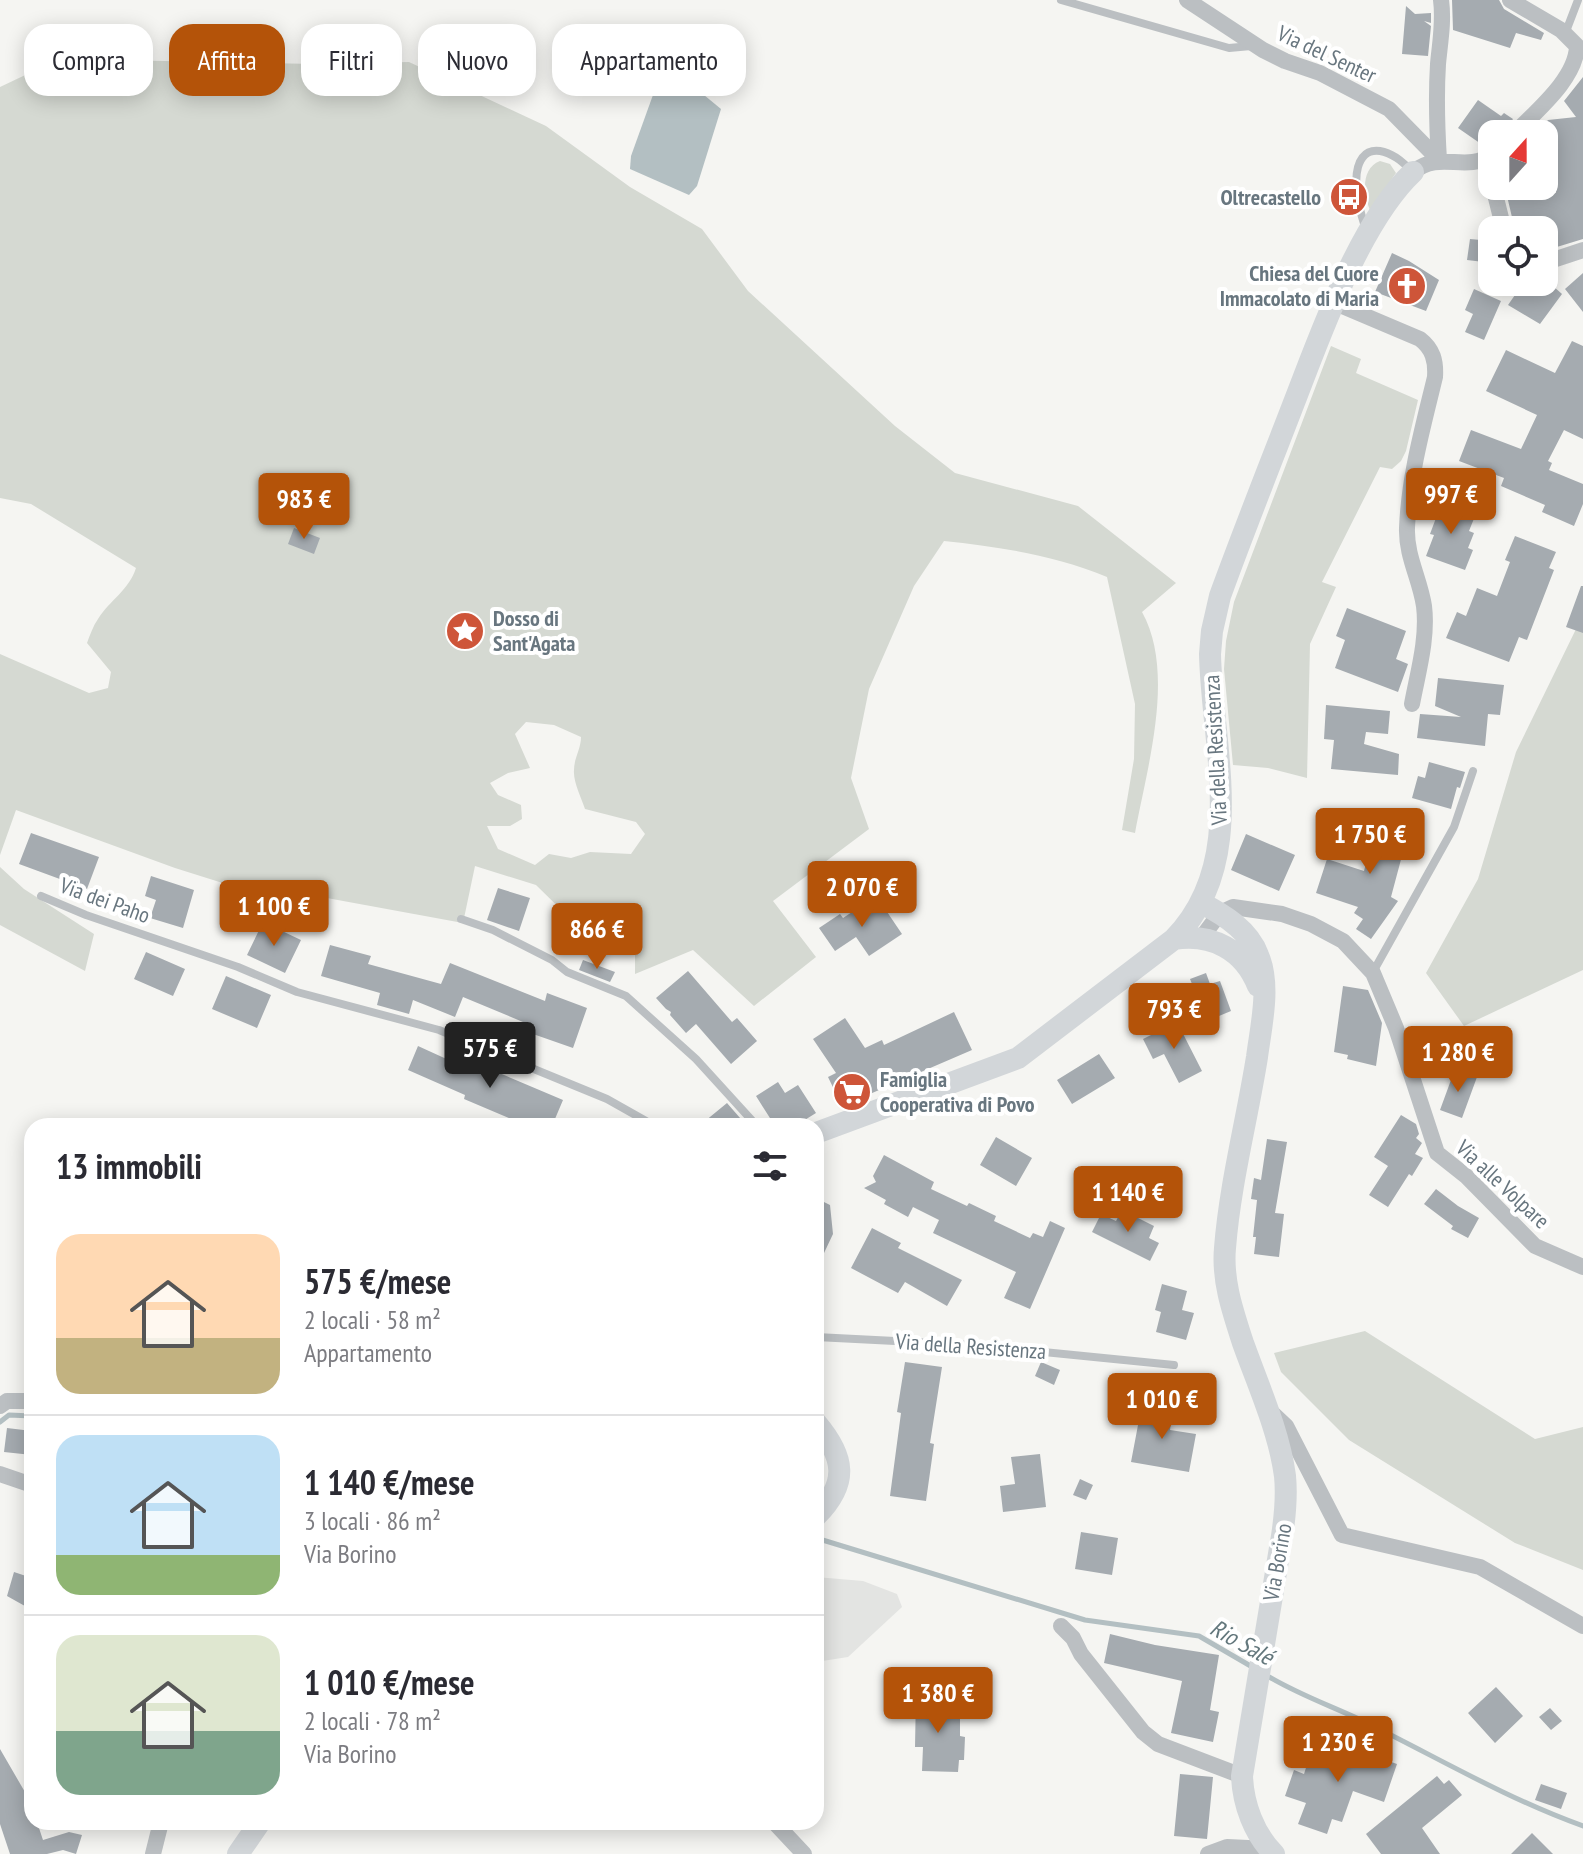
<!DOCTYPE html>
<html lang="it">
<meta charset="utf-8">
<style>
:root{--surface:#fff;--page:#f2f2f3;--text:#2b2b33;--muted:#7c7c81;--line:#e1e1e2;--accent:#b45309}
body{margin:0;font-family:"PT Sans Narrow",sans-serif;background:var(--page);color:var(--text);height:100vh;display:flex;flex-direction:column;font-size:30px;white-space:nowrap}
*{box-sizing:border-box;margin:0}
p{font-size:26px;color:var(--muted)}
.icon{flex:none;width:44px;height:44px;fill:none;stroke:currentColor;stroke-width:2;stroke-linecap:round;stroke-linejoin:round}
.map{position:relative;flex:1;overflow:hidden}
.details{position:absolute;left:24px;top:1118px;width:800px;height:712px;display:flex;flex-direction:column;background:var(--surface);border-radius:24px;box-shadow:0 4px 20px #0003}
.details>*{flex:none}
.banner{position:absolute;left:24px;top:24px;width:800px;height:72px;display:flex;gap:16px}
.needle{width:52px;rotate:21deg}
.fabs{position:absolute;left:1478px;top:120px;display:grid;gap:16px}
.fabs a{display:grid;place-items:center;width:80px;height:80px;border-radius:16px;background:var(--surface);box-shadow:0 4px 20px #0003;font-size:40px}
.price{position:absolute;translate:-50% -68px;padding:0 18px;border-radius:8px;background:var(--accent);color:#fff;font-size:26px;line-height:52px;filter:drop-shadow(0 2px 4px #0008)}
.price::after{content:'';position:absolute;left:50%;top:48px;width:24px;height:18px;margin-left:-12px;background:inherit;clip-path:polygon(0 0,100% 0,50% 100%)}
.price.current{background:#222;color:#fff}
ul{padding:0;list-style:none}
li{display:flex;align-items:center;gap:24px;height:200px;padding:0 32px}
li+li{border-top:2px solid var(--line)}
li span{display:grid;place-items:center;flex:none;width:224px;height:160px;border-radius:24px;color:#555}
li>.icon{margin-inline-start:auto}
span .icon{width:96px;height:96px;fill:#fffc;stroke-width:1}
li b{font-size:34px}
h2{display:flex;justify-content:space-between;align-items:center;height:96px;padding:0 32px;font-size:34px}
.tag{padding:0 28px;border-radius:24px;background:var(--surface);box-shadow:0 4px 20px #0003;font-size:28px;line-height:72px}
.tag.current{background:var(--accent);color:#fff}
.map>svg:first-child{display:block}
</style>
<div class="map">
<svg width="1583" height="1854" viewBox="0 0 1583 1854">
<rect width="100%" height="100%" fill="#f5f5f2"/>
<path fill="#e3e4e2" d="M816 1577 863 1581 897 1594 902 1607 848 1657 816 1662Z"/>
<path fill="#d5d9d2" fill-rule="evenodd" d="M59 59 314 64 409 62 546 126 630 187 702 229 748 291 895 426 955 473 1078 506 1176 583 1142 612C1176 673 1147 767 1135 833L1122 830 1134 759 1135 704 1107 577C1054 555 1000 547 944 541L914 586 869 689 851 778 869 829 773 901 816 957 754 1006 693 950 635 974V944L592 940 536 885 475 866 463 923 316 896 248 891 175 868 16 810 0 855V654L89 693 108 688 111 672 87 643C90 635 93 626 98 619 110 600 129 590 136 568L31 504 0 498V87ZM526 722 554 725 581 737C581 749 574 758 574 770 573 782 581 797 585 809L636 822 645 834 631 854 590 852 571 858 549 854 535 865 498 849 487 826H510L522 819 521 805 498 795 490 783 508 773 530 768 515 734Z
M1380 161 1390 164 1396 173 1370 210C1363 194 1361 168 1380 161Z
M1331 346 1361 359 1356 373 1418 400 1406 451 1401 461 1392 469 1380 467 1322 582 1336 587 1310 644 1307 778 1268 768 1233 765 1224 669 1226 641 1234 602Z
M1577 627 1583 629V970L1464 1026 1426 973 1478 879 1516 752Z
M0 867 24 889 94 934 85 971 0 925Z
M1365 1331 1535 1439 1583 1427V1570L1515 1543 1349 1440 1281 1372 1274 1353Z"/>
<path fill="#b3bfc2" d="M658 81H687L721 109 697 186 689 195 630 169 631 156Z"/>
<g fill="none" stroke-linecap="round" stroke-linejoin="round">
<path stroke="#b3bfc2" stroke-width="5" d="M0 1422 9 1415 32 1416
M816 1538 1085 1620 1199 1636 1254 1668
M1266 1675C1297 1694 1329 1705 1361 1720 1435 1756 1505 1798 1583 1826"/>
</g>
<path fill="#a5abb0" d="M1452 0H1499L1504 9 1544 33 1541 40 1516 33 1510 48 1453 30Z
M1406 6 1415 14 1431 13V23L1424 21 1431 26 1428 56 1402 54Z
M1583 77V239L1547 250 1552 239 1544 236V230H1515L1507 196 1508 186 1547 198 1549 192 1556 193 1552 150H1545L1544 125 1548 120 1576 117 1564 101Z
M1478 100 1501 116 1504 113 1513 119 1503 134H1492V142L1484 146 1458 128Z
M1470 239 1492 241V263L1467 260Z
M1392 253 1409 261 1439 280 1426 311 1375 292Z
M1583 273V312L1565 289Z
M1544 278 1562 294 1540 324 1508 305 1524 282H1544Z
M1474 289 1501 301 1484 340 1465 332 1473 314 1465 310Z
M1572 341 1583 346V439L1564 430 1548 461 1552 463 1549 470 1583 484V504L1574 526 1542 512 1545 505 1501 486 1504 478 1459 461 1471 430 1521 449 1537 415 1486 391 1506 350 1555 373Z
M1438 501 1475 516 1469 531 1474 533 1468 548 1473 550 1465 570 1426 556 1434 535 1430 534 1436 518 1432 517Z
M294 528 320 538 314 554 288 544Z
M1515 536 1556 552 1549 568 1554 570 1527 640 1519 637 1509 662 1446 638 1457 612 1466 616 1477 588 1497 596 1510 562 1505 560Z
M1581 586H1583V633L1566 627Z
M1347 608 1406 631 1396 659 1408 664 1398 692 1335 668 1345 640 1336 636Z
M1438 678 1504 685 1500 715 1488 714 1485 746 1417 738 1420 714 1461 717 1435 706Z
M1326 705 1390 711 1388 734 1366 732 1364 744 1399 754 1398 775 1331 769 1334 740 1324 739Z
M1429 762 1465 772 1460 788 1457 787 1451 809 1412 798 1418 776 1425 778Z
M1379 814 1411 822 1391 897 1398 901 1371 939 1356 929 1363 919 1354 913 1358 907 1316 893 1327 859 1364 871Z
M31 833 99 857 87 889 19 864Z
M1246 834 1295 855 1279 891 1231 870Z
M151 876 194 890 183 928 150 918 156 900 145 896Z
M498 888 530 898 519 931 487 920Z
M879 900 902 934 869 956 856 937 835 951 819 928 840 914 843 918 861 906 864 910Z
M263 922 301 940 285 973 247 955Z
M330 945 371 956 368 964 441 984 450 963 545 1001 547 993 587 1008 573 1048 533 1034 535 1027 463 997 455 1017 413 1000 409 1014 377 1005 380 993 321 976Z
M146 952 185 969 173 996 134 979Z
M583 960 615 972 610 982 579 970Z
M688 971 732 1022 737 1018 757 1041 731 1064 696 1024 686 1033 670 1015 671 1012 666 1009 656 998Z
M1206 973 1210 984 1220 981 1231 1011 1207 1021 1190 979Z
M226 976 271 995 257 1028 212 1009Z
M1343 986 1368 990 1382 1023 1376 1066 1347 1059 1348 1055 1334 1052Z
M954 1012 972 1050 842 1106 828 1077 836 1073 813 1039 845 1018 865 1048 882 1040 884 1045Z
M1177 1022 1202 1071 1179 1083 1164 1054 1153 1059 1143 1039Z
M418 1046 475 1072 478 1064 563 1100 552 1126H528L464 1099 465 1095 408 1070Z
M1099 1054 1115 1078 1072 1104 1057 1080Z
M1455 1069 1477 1077 1462 1118 1440 1110Z
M778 1082 785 1093 798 1085 816 1113 795 1126H775L756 1096Z
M727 1103 747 1126H699Z
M1401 1115 1416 1124 1419 1134 1416 1138 1422 1143 1415 1154 1423 1158 1412 1176 1409 1174 1388 1207 1369 1195 1388 1166 1374 1157Z
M996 1137 1032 1158 1016 1186 980 1165Z
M1267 1139 1287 1142 1275 1213 1284 1214 1279 1257 1254 1254 1256 1237H1253L1257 1200 1251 1199 1254 1178 1261 1180Z
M884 1155 934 1182 931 1189 967 1206 969 1203 996 1216 994 1221 1030 1238 1033 1233 1043 1237 1050 1221 1065 1228 1030 1309 1004 1298 1016 1272 933 1233 939 1220 913 1207 908 1217 884 1204 886 1200 864 1188 876 1182 873 1176Z
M1436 1189 1458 1206 1479 1218 1468 1238 1451 1229 1453 1226 1424 1204Z
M816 1198 830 1205 833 1234 816 1270Z
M1122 1210 1154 1226 1149 1238 1159 1243 1150 1261 1092 1232 1101 1214 1116 1221Z
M872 1228 901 1243 898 1248 962 1280 947 1306 905 1282 898 1293 851 1268Z
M1162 1284 1187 1291 1182 1310 1194 1313 1186 1340 1156 1332 1161 1312 1155 1310Z
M905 1362 942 1367 930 1443 934 1444 926 1501 890 1496 901 1413 897 1412Z
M1041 1362 1060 1370 1054 1385 1035 1376Z
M1142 1404 1173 1409 1170 1430 1196 1434 1189 1472 1131 1462Z
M7 1428 32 1431V1455L4 1452Z
M1040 1454 1046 1507 1003 1512 1000 1486 1015 1484 1011 1457Z
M1080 1479 1093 1485 1086 1500 1073 1495Z
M1081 1532 1118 1538 1112 1575 1075 1569Z
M14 1572 32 1578V1610L7 1596Z
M1110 1634 1155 1645 1219 1655 1210 1710 1219 1712 1213 1742 1171 1733 1182 1681 1104 1663Z
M1496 1687 1523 1716 1495 1743 1468 1713Z
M916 1694 946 1695V1716H960V1736L965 1737 964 1760H959L958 1772 922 1771 923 1747H915Z
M1550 1708 1562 1721 1551 1730 1539 1717Z
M1313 1746 1342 1756 1345 1746 1397 1764 1384 1802 1353 1791 1342 1822 1332 1819 1327 1834 1298 1824 1306 1803 1285 1796 1294 1770 1304 1774Z
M0 1749 29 1799 32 1822H37L43 1840 69 1832 82 1835 76 1854 63 1850 47 1854H10L0 1824Z
M1180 1774 1213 1777 1207 1839 1174 1836Z
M1437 1776 1444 1784 1449 1780 1462 1795 1422 1828 1440 1854H1381L1366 1834Z
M1541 1784 1567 1793 1561 1809 1535 1800Z
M1532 1833 1553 1854H1511Z"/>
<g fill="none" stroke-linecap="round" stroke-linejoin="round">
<path stroke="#bbbfc2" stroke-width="8" d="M1061 0 1229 48 1251 46
M1565 34 1578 0
M1366 230C1360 212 1353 185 1358 167 1367 136 1400 156 1412 172
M41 896 86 915 238 967 297 992 439 1030 607 1099 646 1121 648 1126
M461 919 493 930 552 960 567 972 626 996 696 1059 757 1126
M1373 972 1454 827 1473 771
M816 1337 974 1345 1174 1365"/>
<path stroke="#bbbfc2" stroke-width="16" d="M1187 0 1263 50 1285 61 1320 73 1389 109 1439 160
M1510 0 1561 30 1577 46
M1514 134C1536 111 1576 79 1577 46
M1439 160C1437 128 1436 96 1438 64 1440 42 1444 22 1441 0
M1413 172C1441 150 1464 173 1492 155
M1493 186 1504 230
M1544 263 1583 250
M1335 303 1420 339C1433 349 1436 361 1435 377 1423 427 1409 476 1407 528 1406 556 1420 579 1424 606 1428 638 1418 672 1412 704
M1202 937 1220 913 1233 907 1282 914 1311 924 1343 941 1373 973 1396 1028 1437 1153 1466 1176 1535 1246 1583 1267
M0 1406 7 1401H32
M1269 1410 1286 1426 1342 1535 1480 1567 1583 1626
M0 1474 32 1485
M1061 1626 1073 1638 1081 1654 1143 1732 1158 1744 1242 1776
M774 1822 804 1854
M153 1854 161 1822
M1208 1854 1227 1847 1269 1849"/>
<path stroke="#d2d6d9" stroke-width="22" d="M1201 903C1223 914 1249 930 1258 955 1271 985 1261 1026 1257 1057 1247 1120 1230 1184 1225 1248 1222 1281 1233 1312 1243 1343 1258 1385 1279 1431 1285 1476 1287 1496 1285 1516 1282 1536L1242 1776C1243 1804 1254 1834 1274 1854
M1174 939C1212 933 1244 950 1258 986
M816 1133 1018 1058 1174 939C1249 862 1212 749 1210 654L1212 631 1220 596C1244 530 1270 465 1295 400 1321 333 1360 222 1413 172
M816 1423C845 1457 849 1483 816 1516
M238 1854 260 1822"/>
</g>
<defs>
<symbol id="bus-disc" viewBox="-11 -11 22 22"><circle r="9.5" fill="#ce5539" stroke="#fff"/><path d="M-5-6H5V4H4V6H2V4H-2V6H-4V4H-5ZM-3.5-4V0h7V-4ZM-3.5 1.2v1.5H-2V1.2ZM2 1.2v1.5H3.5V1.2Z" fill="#fff"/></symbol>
<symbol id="church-disc" viewBox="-11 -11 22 22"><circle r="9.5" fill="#ce5539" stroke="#fff"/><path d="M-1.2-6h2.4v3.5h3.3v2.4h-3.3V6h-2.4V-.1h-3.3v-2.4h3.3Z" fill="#fff"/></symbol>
<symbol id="sight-disc" viewBox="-11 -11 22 22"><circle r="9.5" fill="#ce5539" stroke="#fff"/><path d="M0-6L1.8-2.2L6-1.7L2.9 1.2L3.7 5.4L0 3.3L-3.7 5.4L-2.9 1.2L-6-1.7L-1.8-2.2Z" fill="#fff"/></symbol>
<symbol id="supermarket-disc" viewBox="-11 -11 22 22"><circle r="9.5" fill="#ce5539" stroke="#fff"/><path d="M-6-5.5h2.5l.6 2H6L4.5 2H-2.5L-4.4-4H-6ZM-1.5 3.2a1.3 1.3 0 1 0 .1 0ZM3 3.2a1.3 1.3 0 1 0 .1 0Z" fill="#fff"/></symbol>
</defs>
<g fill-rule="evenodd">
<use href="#bus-disc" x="1327" y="175" width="44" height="44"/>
<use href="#church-disc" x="1385" y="264" width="44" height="44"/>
<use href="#sight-disc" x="443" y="609" width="44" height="44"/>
<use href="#supermarket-disc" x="830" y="1070" width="44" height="44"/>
</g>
<g text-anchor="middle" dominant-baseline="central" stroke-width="8" stroke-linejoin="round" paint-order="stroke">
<g font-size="22" fill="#68767f" stroke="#fff">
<text transform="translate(1327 54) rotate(25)">Via del Senter</text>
<text transform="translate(1215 750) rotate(-93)">Via della Resistenza</text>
<text transform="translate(105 900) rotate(20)">Via dei Paho</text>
<text transform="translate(1503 1184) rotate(43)">Via alle Volpare</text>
<text transform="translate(971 1346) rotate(4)">Via della Resistenza</text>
<text transform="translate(1277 1562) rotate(-80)">Via Borino</text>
</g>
<g font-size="22" font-weight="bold" fill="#68767f" stroke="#fff" text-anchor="end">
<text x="1321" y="197">Oltrecastello</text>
<text x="1379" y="273">Chiesa del Cuore<tspan x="1379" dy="25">Immacolato di Maria</tspan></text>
<text x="493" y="618" text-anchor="start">Dosso di<tspan x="493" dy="25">Sant'Agata</tspan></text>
<text x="880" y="1079" text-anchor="start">Famiglia<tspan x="880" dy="25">Cooperativa di Povo</tspan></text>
</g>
<g font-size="24" font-style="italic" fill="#63777c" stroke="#fff">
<text transform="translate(1242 1642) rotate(29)">Rio Salé</text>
</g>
</g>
</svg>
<div class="fabs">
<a><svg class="needle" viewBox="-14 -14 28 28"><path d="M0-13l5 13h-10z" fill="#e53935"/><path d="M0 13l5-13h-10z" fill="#7c7c81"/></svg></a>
<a><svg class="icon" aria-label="locate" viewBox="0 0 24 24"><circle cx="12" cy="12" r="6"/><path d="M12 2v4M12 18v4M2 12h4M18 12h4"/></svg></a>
</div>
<b class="price" style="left:1451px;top:536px">997 €</b>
<b class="price" style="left:304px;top:541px">983 €</b>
<b class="price" style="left:1370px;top:876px">1 750 €</b>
<b class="price" style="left:862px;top:929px">2 070 €</b>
<b class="price" style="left:274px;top:948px">1 100 €</b>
<b class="price" style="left:597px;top:971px">866 €</b>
<b class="price" style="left:1174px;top:1051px">793 €</b>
<b class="price current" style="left:490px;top:1090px">575 €</b>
<b class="price" style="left:1458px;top:1094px">1 280 €</b>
<b class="price" style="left:1128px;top:1234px">1 140 €</b>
<b class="price" style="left:1162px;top:1441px">1 010 €</b>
<b class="price" style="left:938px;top:1735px">1 380 €</b>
<b class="price" style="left:1338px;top:1784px">1 230 €</b>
<div class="banner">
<a class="tag">Compra</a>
<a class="tag current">Affitta</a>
<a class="tag">Filtri</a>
<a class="tag">Nuovo</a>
<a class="tag">Appartamento</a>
</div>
<section class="details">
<h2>13 immobili<svg class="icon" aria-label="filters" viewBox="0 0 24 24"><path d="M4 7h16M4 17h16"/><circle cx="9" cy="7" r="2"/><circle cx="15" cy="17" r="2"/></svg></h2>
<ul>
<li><span style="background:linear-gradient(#ffd9b3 65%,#c2b280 0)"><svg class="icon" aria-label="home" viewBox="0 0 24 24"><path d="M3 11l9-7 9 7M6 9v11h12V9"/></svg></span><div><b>575 €/mese</b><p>2 locali · 58 m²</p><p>Appartamento</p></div></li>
<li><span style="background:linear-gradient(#bfe0f5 75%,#8fb573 0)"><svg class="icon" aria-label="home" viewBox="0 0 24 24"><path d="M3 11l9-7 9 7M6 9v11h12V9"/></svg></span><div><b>1 140 €/mese</b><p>3 locali · 86 m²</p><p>Via Borino</p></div></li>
<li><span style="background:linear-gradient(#dfe7d0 60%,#7fa58c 0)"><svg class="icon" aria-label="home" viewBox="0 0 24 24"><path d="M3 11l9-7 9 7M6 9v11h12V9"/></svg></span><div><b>1 010 €/mese</b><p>2 locali · 78 m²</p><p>Via Borino</p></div></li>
</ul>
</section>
</div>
